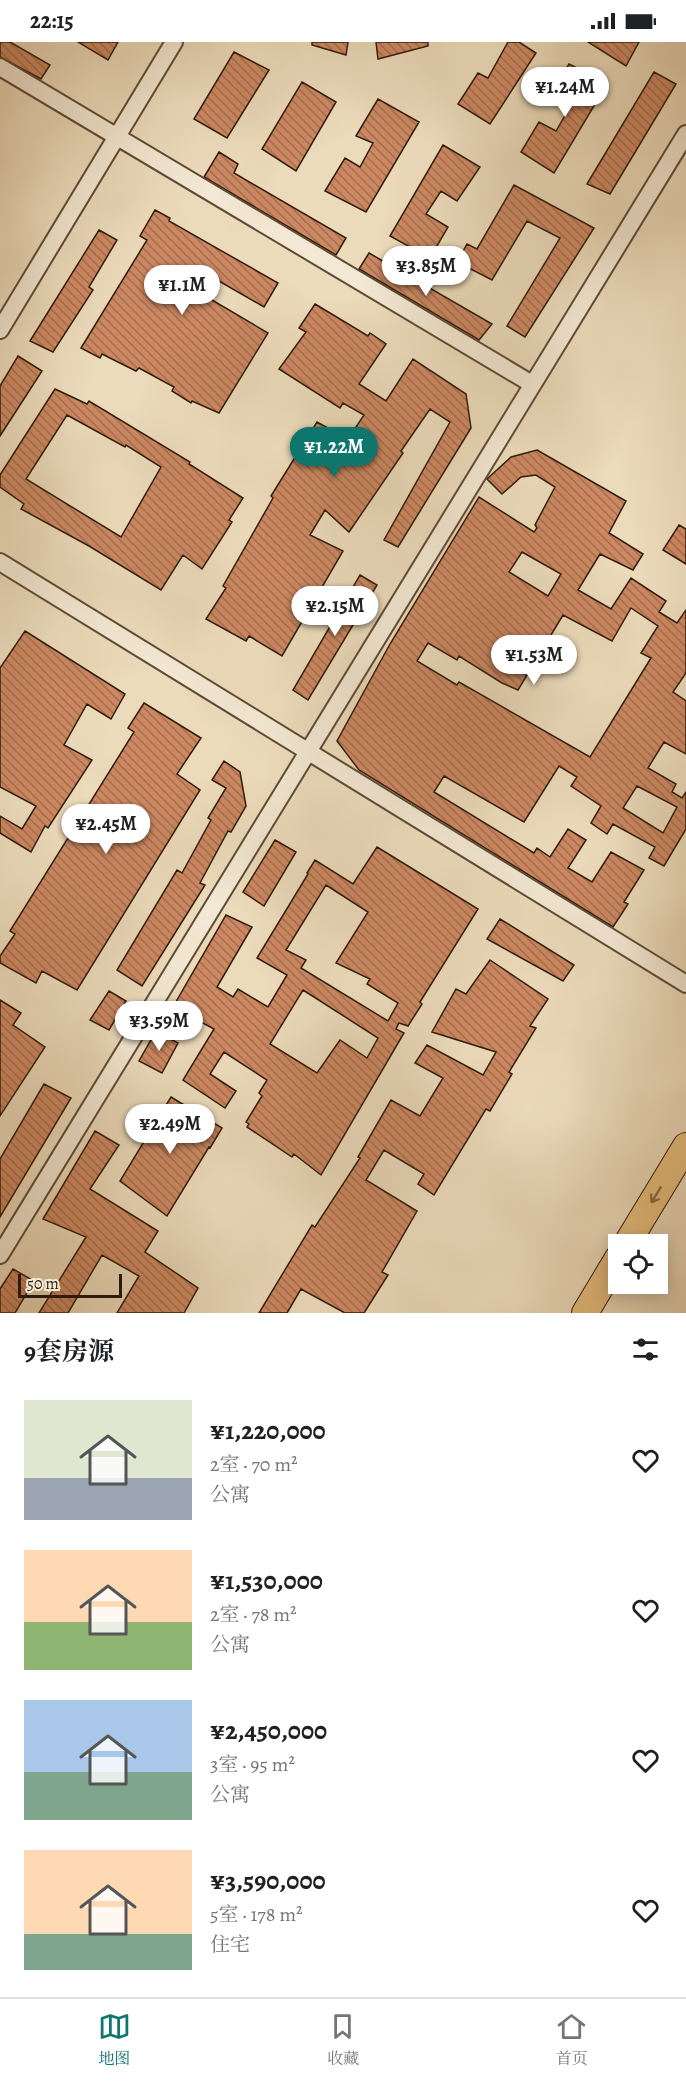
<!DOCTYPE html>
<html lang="zh">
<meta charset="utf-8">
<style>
:root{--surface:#fff;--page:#f6f6f6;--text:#202124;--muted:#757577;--line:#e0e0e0;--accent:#0f766e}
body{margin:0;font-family:Alegreya,"Noto Serif SC",serif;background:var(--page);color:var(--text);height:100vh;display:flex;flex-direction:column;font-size:22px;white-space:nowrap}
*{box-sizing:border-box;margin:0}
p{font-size:20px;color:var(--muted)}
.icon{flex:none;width:33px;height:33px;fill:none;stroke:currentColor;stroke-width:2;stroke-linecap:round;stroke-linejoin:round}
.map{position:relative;height:1271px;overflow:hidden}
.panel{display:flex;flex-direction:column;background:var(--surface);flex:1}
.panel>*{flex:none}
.fabs{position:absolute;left:608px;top:1192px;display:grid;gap:12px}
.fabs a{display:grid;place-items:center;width:60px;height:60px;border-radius:0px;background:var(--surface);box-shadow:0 3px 15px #0003;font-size:30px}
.scale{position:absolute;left:18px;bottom:15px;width:104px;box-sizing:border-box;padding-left:6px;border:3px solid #2e1b08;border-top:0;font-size:16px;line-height:21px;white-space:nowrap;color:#2e1b08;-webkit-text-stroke:4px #f3e8d3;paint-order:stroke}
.price{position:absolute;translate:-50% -51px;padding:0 14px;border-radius:21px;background:#fff;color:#222;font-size:20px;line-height:39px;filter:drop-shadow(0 2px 3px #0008)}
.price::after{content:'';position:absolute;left:50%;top:36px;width:18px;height:14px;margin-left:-9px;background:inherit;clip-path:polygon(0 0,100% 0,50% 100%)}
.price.selected{background:var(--accent);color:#fff}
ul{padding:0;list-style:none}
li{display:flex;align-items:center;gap:18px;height:150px;padding:0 24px}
li span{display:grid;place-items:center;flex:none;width:168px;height:120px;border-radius:0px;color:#555}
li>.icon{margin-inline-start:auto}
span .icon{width:72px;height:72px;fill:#fffc;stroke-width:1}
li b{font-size:26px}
h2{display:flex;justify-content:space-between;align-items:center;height:72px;padding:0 24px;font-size:26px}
.status{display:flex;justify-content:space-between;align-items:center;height:42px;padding:0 30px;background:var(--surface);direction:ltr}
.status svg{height:16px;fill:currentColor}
.tab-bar{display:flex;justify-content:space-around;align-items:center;height:84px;border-top:2px solid var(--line);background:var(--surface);font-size:16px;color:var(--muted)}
.tab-bar a{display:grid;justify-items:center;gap:3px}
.tab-bar .selected{color:var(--accent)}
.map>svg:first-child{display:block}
</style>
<div class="status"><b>22:15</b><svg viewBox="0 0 49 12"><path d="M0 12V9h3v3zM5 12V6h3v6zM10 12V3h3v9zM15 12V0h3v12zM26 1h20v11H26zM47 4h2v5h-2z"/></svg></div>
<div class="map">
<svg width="686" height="1271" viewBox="0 0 686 1271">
<defs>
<pattern id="building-back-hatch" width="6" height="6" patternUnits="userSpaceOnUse" patternTransform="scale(1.5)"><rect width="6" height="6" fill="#cc8862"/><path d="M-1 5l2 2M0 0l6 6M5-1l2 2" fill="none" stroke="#a66e4f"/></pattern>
</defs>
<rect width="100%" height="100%" fill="#ecdbbb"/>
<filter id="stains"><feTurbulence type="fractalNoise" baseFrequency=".00333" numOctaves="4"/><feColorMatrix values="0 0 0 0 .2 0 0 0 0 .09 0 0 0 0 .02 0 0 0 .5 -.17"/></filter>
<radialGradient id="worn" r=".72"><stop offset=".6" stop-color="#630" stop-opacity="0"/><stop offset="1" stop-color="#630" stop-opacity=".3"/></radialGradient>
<path fill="url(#building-back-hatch)" stroke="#2e1b08" stroke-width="1.5" fill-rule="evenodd" d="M0 0H10L50 23 41 37 0 15Z
M78 0H118L108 18Z
M312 0H348L346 13 312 3Z
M376 0H428V4L378 17Z
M508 0H519L536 11 490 82 458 62 478 31 488 36Z
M588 0H639L626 24Z
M234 10 269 28 227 96 194 77Z
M569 22 607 42 554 131 521 110 539 80 556 89 571 63 551 51Z
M654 30 676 42 610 152 587 142Z
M302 40 336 60 296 129 262 107Z
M378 57 419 80 366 170 325 149 345 116 360 125 373 101 356 94Z
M443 103 480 125 457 159 441 149 426 172 448 185 430 216 390 194Z
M219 110 238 122 234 131 346 196 336 213 204 135Z
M514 143 594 186 525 295 507 284 560 196 527 179 492 238 457 220 467 202 477 207Z
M155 168 170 176 169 179 278 241 264 265 205 231 195 248 268 291 219 371 192 359 191 361 172 349 174 345 139 326 136 329 102 312 100 316 81 306 147 198 140 194Z
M99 188 117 198 89 245 93 248 53 310 30 299Z
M369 211 492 282 479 298 359 227Z
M315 262 368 294 370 291 386 302 359 342 386 359 413 317 466 352 471 386 398 505 384 498 450 380 430 367 401 409 403 411 349 490 325 468 310 493 343 509 282 614 249 594 246 599 206 577 226 546 223 544 273 456 271 454 317 380 348 397 364 373 343 361 340 366 279 327 306 290 299 286Z
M18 314 42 329 0 394V344Z
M55 347 87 362 89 359 190 420 189 422 243 456 229 478 232 480 202 527 183 513 161 548 89 504 21 467 24 462 0 445V433ZM67 373 125 405 126 403 161 425 121 495 26 437Z
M537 408 626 459 609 491 643 512 633 528 600 512 578 548 611 567 631 536 666 559 659 570 677 581 686 568V631L673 650 686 659V712L664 700 648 726 676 742 672 750 682 756 686 750V787L664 824 649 816 655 805 613 782 607 792 591 781 601 764 571 744 577 735 559 724 524 780 444 734 434 750 534 811 537 806 550 815 568 787 586 798 568 826 592 840 611 810 644 828 624 860 628 862 613 885 359 728 337 699 390 602 479 455 534 490 537 486 535 483 555 445 536 433 521 435 502 452 487 437 511 415ZM522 510 561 532 548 554 509 530ZM631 566 658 584 641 611 651 616 590 715 459 640 457 643 417 619 428 601 457 618 459 614 502 641 518 648 563 573 612 599ZM637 744 677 765 663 791 623 766Z
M679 483 686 487V522L663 508Z
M360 533 377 543 308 658 293 648Z
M25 589 125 652 111 677 87 662 64 703 92 718 48 786 45 784 31 810 0 791V774L22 787 36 764 0 745V626Z
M144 661 201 696 177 732 200 748 77 948 42 929 36 941 0 921V914L15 892 10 889 134 690 128 686Z
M224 719 240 730 246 764 231 790 228 789 200 841 205 843 142 944 117 928 177 828 182 831 211 778 208 776 226 746 212 738Z
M275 798 296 810 264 864 243 850Z
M377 805 478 867 420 960 422 962 408 984 399 981 396 987 404 991 321 1133 294 1112 292 1115 247 1085 249 1082 246 1080 262 1054 259 1051 267 1038 224 1010 210 1032 236 1049 225 1066 183 1038 214 987 173 965 226 873 252 885 217 945 233 955 238 947 268 965 287 933 257 916 308 832 307 831 315 818 353 842ZM326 843 368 870 336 921 370 937 367 942 398 961 388 979 301 926 306 918 286 908ZM303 948 378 996 367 1016 340 998 317 1031 270 1002Z
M500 877 574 923 563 939 487 897Z
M490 918 548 957 530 984 536 986 509 1030 512 1032 490 1069 486 1067 434 1153 418 1142 424 1132 384 1108 366 1138 417 1169 382 1230 388 1233 364 1271H345L301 1247 287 1271H259L312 1183 315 1185 360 1116 358 1115 391 1058 420 1074 443 1036 415 1021 427 1003 483 1033 496 1010 432 990 456 947 466 952Z
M109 949 126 959 109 988 90 978Z
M0 958 21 971 13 983 45 1005 0 1074Z
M156 989 178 1001 162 1031 139 1019Z
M44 1042 71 1056 0 1175V1117Z
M171 1055 222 1086 210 1106 209 1105 167 1174 120 1139Z
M95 1089 119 1103 90 1147 158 1189 145 1210 198 1246 184 1271H117L139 1234 102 1213 68 1271H39L86 1195 43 1177Z
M13 1227 34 1239 15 1271H0V1247Z"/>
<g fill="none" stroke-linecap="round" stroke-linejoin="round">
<defs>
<path id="minor" d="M0 25 532 342
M0 288 174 0
M0 520 686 942
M0 1213 686 92"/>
<path id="primary" d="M626 1203 686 1104
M585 1271 618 1216"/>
</defs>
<use href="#minor" stroke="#5e4b35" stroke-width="20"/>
<use href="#primary" stroke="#2e1b08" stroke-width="28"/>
<use href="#minor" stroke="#f3e8d3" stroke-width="16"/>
<use href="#primary" stroke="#e6be7e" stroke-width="26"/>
</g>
<defs><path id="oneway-shaft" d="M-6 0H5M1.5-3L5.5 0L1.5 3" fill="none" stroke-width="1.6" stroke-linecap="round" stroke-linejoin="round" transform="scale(1.5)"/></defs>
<use stroke="#8a6c43" href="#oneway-shaft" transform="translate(656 1153) rotate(121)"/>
<rect width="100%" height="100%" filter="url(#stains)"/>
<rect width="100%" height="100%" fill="url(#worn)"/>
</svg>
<div class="fabs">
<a><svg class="icon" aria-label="locate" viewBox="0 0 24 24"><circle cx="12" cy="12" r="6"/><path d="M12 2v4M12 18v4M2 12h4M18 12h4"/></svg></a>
</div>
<div class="scale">50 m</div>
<b class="price" style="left:565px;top:76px">¥1.24M</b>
<b class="price" style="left:426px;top:255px">¥3.85M</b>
<b class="price" style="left:182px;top:274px">¥1.1M</b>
<b class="price selected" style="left:334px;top:436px">¥1.22M</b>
<b class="price" style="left:335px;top:595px">¥2.15M</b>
<b class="price" style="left:534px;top:644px">¥1.53M</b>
<b class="price" style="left:106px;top:813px">¥2.45M</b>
<b class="price" style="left:159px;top:1010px">¥3.59M</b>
<b class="price" style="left:170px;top:1113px">¥2.49M</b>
</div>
<section class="panel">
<h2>9套房源<svg class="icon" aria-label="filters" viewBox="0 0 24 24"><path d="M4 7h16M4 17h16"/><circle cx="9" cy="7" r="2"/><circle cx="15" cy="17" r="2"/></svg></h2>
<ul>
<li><span style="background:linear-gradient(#dfe7d0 65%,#9aa5b1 0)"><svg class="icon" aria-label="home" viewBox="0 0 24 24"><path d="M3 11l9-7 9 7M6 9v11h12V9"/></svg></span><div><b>¥1,220,000</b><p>2室 · 70 m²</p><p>公寓</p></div><svg class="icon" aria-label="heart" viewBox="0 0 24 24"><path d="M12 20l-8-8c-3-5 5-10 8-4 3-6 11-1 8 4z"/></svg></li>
<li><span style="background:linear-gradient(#ffd9b3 60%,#8fb573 0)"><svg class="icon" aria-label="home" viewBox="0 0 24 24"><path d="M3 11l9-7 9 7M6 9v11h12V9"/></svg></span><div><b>¥1,530,000</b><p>2室 · 78 m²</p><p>公寓</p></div><svg class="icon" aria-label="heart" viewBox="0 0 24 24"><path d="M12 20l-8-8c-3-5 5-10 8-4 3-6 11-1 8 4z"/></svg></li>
<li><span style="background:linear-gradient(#a9c7e8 60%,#7fa58c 0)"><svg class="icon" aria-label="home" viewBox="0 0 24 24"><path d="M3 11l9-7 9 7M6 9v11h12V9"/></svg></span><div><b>¥2,450,000</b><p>3室 · 95 m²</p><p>公寓</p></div><svg class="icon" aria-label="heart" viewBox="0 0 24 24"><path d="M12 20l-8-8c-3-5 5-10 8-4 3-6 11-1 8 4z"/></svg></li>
<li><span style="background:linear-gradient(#ffd9b3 70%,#7fa58c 0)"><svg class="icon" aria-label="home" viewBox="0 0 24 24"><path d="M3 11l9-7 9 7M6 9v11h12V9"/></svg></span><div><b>¥3,590,000</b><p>5室 · 178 m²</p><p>住宅</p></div><svg class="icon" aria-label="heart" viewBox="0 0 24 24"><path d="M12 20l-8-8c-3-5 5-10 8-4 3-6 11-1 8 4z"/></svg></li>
</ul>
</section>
<nav class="tab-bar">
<a class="selected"><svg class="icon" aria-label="map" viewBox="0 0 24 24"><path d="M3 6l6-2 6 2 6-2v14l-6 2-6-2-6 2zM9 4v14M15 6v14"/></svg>地图</a>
<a><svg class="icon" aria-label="saved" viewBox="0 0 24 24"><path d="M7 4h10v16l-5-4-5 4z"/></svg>收藏</a>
<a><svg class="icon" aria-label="home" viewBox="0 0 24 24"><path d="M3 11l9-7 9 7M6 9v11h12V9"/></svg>首页</a>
</nav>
